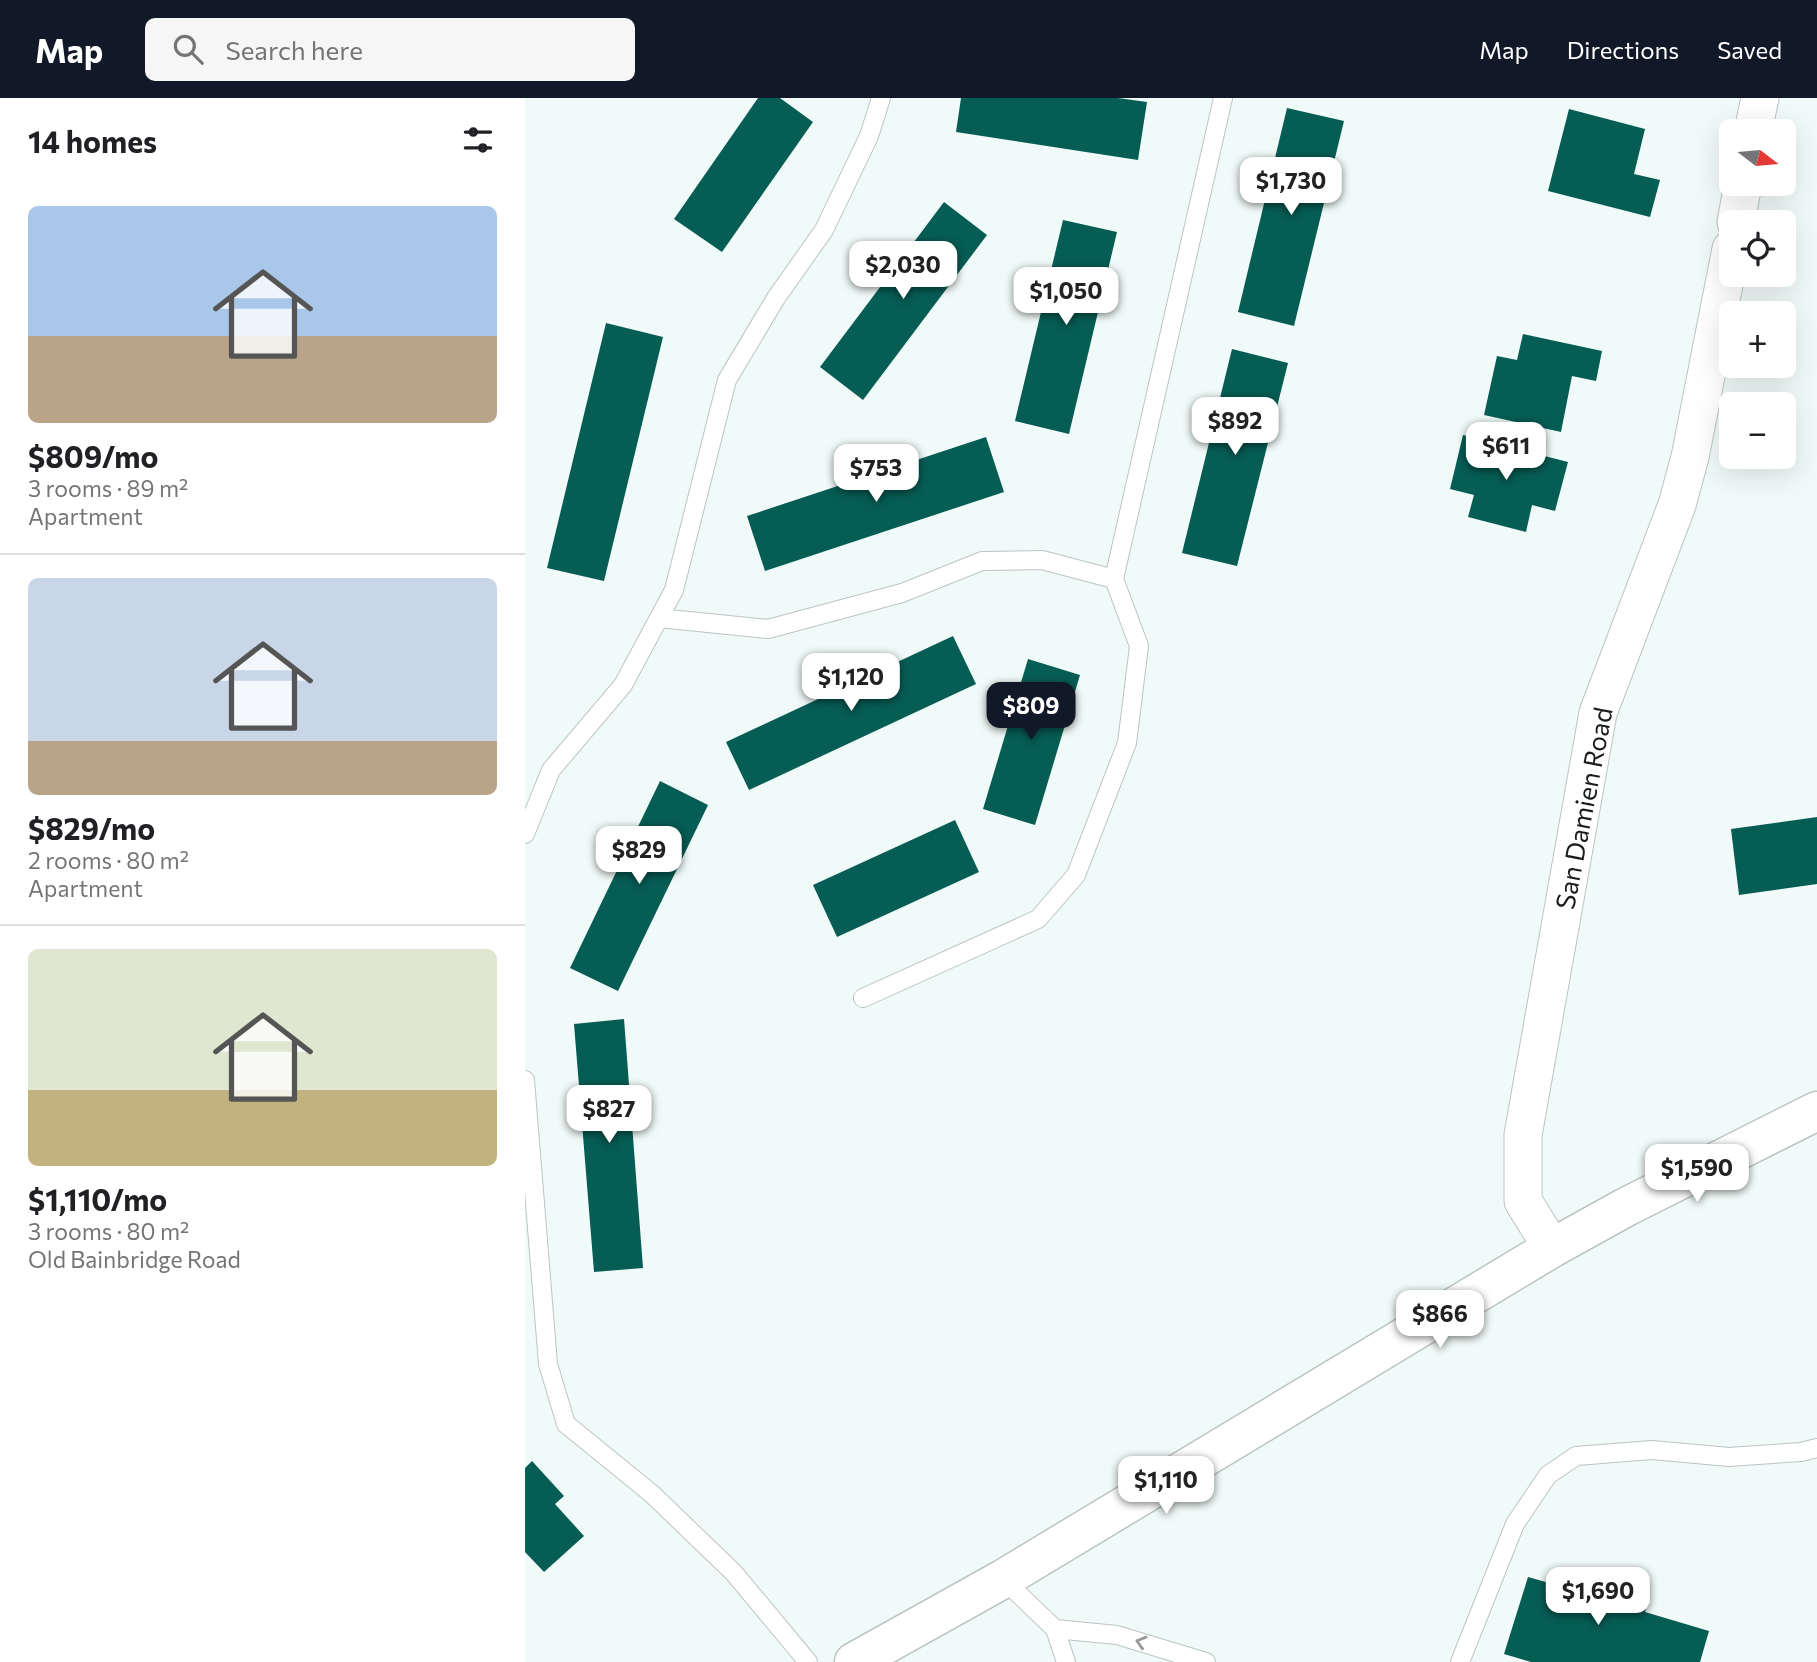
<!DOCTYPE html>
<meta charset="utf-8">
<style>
:root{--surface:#fff;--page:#f6f6f6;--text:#202124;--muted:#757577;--line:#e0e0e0;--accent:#111827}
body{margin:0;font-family:Commissioner,sans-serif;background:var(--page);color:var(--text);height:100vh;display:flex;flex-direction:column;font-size:26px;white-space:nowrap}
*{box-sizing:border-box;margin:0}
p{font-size:23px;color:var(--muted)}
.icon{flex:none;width:38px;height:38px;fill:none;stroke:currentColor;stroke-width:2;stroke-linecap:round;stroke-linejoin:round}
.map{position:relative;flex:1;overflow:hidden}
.side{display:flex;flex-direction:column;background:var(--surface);width:525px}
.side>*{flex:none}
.needle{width:46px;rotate:106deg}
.buttons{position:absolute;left:1194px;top:21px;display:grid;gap:14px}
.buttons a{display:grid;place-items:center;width:77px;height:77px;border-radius:10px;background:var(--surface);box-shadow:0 7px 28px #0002;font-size:35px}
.price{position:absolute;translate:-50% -60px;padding:0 16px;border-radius:14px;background:#fff;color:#222;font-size:23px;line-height:46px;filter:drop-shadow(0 2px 4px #0008)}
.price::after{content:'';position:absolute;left:50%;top:42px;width:21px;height:16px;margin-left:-10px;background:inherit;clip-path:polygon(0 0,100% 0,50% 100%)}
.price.active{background:var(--accent);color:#fff}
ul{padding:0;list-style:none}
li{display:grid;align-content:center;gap:14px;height:371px;padding:0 28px}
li+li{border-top:2px solid var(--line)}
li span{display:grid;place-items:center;height:217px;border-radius:10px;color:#555}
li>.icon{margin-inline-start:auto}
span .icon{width:126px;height:126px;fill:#fffc;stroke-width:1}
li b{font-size:30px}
h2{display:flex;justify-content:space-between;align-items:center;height:84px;padding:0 28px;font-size:30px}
header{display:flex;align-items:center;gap:42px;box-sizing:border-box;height:98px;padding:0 35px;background:var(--accent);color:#fff}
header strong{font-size:33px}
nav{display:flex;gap:38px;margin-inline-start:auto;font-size:24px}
.search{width:490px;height:63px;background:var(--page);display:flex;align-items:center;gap:18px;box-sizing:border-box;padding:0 24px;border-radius:10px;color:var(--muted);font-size:26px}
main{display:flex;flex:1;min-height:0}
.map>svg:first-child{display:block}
</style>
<header>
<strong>Map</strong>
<div class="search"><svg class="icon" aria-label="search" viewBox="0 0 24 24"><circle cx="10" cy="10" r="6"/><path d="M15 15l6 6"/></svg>Search here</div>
<nav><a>Map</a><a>Directions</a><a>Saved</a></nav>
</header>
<main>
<section class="side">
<h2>14 homes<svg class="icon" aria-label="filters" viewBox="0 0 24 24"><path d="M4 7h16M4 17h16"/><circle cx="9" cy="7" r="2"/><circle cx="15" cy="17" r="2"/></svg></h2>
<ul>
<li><span style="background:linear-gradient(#a9c7e8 60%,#b9a48a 0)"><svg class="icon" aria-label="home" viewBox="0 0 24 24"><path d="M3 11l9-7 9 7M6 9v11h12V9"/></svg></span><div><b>$809/mo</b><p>3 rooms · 89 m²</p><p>Apartment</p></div></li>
<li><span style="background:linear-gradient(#c9d6e8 75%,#b9a48a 0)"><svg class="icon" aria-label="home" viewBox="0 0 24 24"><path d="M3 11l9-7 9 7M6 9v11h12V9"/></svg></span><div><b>$829/mo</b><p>2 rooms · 80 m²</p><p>Apartment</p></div></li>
<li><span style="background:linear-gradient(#dfe7d0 65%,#c2b280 0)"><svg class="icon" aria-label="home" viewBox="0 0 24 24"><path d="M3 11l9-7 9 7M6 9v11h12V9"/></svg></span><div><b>$1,110/mo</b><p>3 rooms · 80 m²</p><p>Old Bainbridge Road</p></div></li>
</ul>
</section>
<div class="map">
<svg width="1292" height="1564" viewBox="0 0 1292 1564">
<rect width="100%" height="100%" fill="#f0faf8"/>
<path fill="#065d54" d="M233 0H255L288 24 197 154 149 121Z
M436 0H593L622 4 613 62 431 34Z
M762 10 819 23 769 228 713 214Z
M1044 11 1120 31 1109 76 1135 82 1125 119 1023 93Z
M419 104 462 137 338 302 295 269Z
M538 122 592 134 544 336 490 323Z
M81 225 138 239 79 483 22 470Z
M998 236 1077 253 1071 283 1047 278 1036 334 959 317 972 258 992 262Z
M707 251 763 265 712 468 657 455Z
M938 337 1043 364 1030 413 1007 407 1001 434 943 419 949 397 925 391Z
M461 339 479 394 240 473 222 418Z
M428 538 451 586 224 692 201 644Z
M503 561 555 577 510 727 458 711Z
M135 683 183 707 93 893 45 870Z
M1292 719V786L1214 797 1206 731Z
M430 722 454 774 312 839 288 787Z
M99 921 118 1170 69 1174 49 926Z
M7 1363 39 1398 30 1406 59 1438 19 1474 0 1454V1370Z
M1089 1473 1110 1480 1106 1495 1124 1500 1120 1514 1184 1533 1175 1564H1006L979 1556 1003 1479 1063 1496 1071 1485 1084 1488Z"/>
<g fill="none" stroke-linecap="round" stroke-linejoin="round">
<defs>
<path id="service" d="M589 481 698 0
M134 520 243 531 377 495 457 463 517 462 589 481 614 548 602 645 551 777 513 821 338 900
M0 736 26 672 98 587 149 492 202 282 251 200 299 132 344 38 356 0
M0 982 23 1266 41 1326 127 1396 209 1475 283 1564
M478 1481 530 1531 541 1564
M530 1531 592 1537 681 1564
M935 1564 990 1426 1023 1377 1051 1358 1127 1352 1204 1359 1276 1354 1292 1350"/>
<path id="minor" d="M1228 33 1235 0
M1211 124 1218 86
M1027 1150 998 1103V1037L1073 615 1152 407 1165 359 1206 151"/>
<path id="secondary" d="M329 1564 478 1481 1027 1150 1101 1109 1292 1013"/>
</defs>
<use href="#service" stroke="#bbc5c3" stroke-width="20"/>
<use href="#minor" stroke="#bbc5c3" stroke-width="39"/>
<use href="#secondary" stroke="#bbc5c3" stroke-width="41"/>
<use href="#service" stroke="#fff" stroke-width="18"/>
<use href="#minor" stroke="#fff" stroke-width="37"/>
<use href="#secondary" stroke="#fff" stroke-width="38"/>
</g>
<defs><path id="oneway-chevron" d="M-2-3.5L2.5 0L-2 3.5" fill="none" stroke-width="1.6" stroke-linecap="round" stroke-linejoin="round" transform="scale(1.75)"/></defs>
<use stroke="#989999" href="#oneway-chevron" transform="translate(616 1544) rotate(-163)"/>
<g text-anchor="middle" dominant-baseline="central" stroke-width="7" stroke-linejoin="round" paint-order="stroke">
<g font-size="26" fill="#191d1c" stroke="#fff">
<text transform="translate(1058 710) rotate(-79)">San Damien Road</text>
</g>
</g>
</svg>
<div class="buttons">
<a><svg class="needle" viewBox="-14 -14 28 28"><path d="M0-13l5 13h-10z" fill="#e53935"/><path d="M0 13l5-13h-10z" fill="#757577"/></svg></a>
<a><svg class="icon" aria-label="locate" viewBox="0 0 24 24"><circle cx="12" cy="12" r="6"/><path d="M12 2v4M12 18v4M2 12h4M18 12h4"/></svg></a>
<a>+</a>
<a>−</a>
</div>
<b class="price" style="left:766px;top:119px">$1,730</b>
<b class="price" style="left:378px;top:203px">$2,030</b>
<b class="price" style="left:541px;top:229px">$1,050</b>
<b class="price" style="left:710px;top:359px">$892</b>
<b class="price" style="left:981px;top:384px">$611</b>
<b class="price" style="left:351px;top:406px">$753</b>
<b class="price" style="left:326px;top:615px">$1,120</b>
<b class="price active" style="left:506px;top:644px">$809</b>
<b class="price" style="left:114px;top:788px">$829</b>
<b class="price" style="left:84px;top:1047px">$827</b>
<b class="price" style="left:1172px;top:1106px">$1,590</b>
<b class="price" style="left:915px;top:1252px">$866</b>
<b class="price" style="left:641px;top:1418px">$1,110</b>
<b class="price" style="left:1073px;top:1529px">$1,690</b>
</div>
</main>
